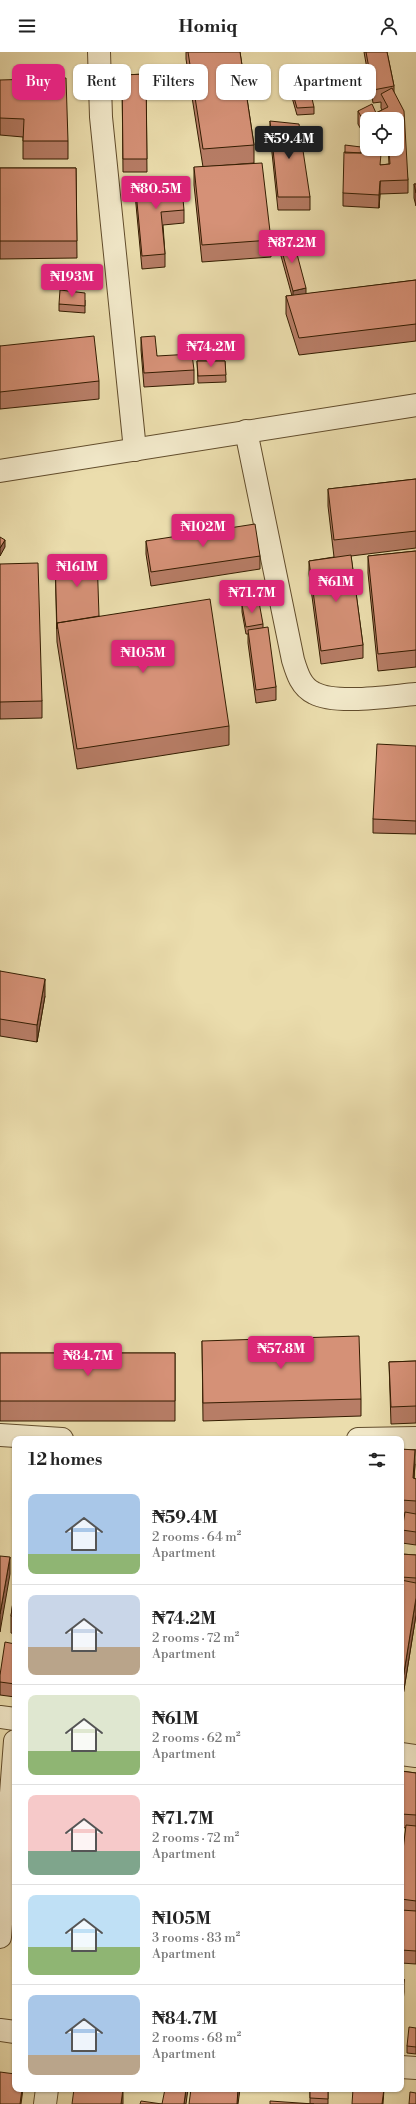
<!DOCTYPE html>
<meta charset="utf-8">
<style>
:root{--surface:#fff;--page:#f2f2f2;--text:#222;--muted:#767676;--line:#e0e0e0;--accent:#db2777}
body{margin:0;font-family:"Libre Bodoni",serif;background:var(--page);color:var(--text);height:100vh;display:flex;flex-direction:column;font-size:15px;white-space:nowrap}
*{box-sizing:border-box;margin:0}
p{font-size:13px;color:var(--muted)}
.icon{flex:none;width:22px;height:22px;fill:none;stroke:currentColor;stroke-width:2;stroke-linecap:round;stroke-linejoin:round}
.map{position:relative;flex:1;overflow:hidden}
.panel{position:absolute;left:12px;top:1384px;width:392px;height:656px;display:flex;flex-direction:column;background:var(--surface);border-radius:8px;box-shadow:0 1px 3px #0004}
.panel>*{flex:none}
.guide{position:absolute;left:12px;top:12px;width:392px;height:36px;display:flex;gap:8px}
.buttons{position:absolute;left:360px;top:60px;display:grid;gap:8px}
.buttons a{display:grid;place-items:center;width:44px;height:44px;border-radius:8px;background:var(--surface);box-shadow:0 1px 3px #0004;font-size:20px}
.price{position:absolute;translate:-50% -34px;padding:0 9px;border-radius:4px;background:var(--accent);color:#fff;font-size:13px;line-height:26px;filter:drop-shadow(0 1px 2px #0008)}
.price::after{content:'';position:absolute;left:50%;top:24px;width:12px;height:9px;margin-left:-6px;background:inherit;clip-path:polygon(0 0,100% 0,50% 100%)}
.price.current{background:#222;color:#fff}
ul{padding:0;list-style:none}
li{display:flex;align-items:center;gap:12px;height:100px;padding:0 16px}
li+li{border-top:1px solid var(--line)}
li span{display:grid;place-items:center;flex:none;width:112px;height:80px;border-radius:8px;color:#555}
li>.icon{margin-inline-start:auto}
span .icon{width:48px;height:48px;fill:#fffc;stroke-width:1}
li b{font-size:17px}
h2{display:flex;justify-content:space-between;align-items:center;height:48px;padding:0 16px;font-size:17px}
.tag{padding:0 14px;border-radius:8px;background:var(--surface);box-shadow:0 1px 3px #0004;font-size:14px;line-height:36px}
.tag.current{background:var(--accent);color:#fff}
header{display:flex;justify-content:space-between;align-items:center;height:52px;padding:0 16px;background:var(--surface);font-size:18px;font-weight:700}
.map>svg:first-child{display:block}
</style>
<header><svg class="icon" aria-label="menu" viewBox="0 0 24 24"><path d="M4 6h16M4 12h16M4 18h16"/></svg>Homiq<svg class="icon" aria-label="person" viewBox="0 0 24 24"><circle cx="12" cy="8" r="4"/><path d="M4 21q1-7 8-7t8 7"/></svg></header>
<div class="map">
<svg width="416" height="2052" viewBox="0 0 416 2052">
<rect width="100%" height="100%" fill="#ebddad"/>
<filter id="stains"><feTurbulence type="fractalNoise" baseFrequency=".005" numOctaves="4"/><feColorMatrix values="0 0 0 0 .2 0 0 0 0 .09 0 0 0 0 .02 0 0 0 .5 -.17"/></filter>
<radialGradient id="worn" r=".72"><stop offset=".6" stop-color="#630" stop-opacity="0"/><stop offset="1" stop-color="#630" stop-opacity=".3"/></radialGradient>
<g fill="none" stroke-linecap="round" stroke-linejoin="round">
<defs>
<path id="minor" d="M99 0 101 65 135 398
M246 379 293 608C297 621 301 635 314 641 336 653 391 644 416 642
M0 1383 62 1387
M358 1387 416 1386
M0 1665 15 1667
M401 1702 416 1704
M0 1885 15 1689
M0 1978 15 1980
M401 2015 416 2016
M45 2052 47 2037"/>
<path id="tertiary" d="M0 419 416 353"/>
</defs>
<use href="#minor" stroke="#624d2c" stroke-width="24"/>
<use href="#tertiary" stroke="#624d2c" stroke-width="24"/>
<use href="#minor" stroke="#f2e9ca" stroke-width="22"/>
<use href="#tertiary" stroke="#f2e9ca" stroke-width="22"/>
</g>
<path fill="#b77d66" stroke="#341d01" d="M186 0H240L254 93V111L203 115 186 7Z
M364 0H387L394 34V41L408 128V141L380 142 379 156 343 154V141L361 101 381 113 389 112 388 97H397V67H367V83H364L358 72V59L376 61 382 58 381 56V50L373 51Z
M146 22 147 120H123L122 23Z
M0 28 68 89V107H23V85L0 83Z
M291 35 314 55V62L297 63 291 42Z
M270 69 310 145V158H278L270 82Z
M194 115 271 188V205L202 210 194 133Z
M0 116H76L77 206 0 207Z
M135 129 184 158V171L163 173 165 202V215L142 217 135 142Z
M414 132H416V154L414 146Z
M278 185 306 242 416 228V289L299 303 286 262V244H292L278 193Z
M85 248V261L59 259V252Z
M141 285 157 304 194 318V332L144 335 141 298Z
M0 294 99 329V347L0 357Z
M197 309H225L226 330 198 331Z
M416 427V496L351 504 363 593V606L321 612 309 522V509L334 505 328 454V437Z
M146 489 260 504V517L151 534 146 502Z
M416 499V615L378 619 368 521V504Z
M55 505 99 564 229 674V693L77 717 57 590Z
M0 512 42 649V666L0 667Z
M242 553 263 572V576L276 635V648L256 651 248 591V582H246L242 560Z
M416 694V782L373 781V767Z
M0 919 45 944 37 990 0 984Z
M202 1289 361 1347V1364L203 1369Z
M0 1301H175V1369H0Z
M416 1309V1371L391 1372 389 1310Z
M401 1397 415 1412 414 1426 416 1427V1493L402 1491V1478L404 1462 401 1461Z
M401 1502 416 1503V1563L401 1656Z
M15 1535V1582L11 1581V1564Z
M15 1592V1645L0 1643V1623Z
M401 1719 416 1721V1912L401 1911V1815L406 1776 401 1775Z
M416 1976V2002L407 2001V1994Z
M310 2037H328V2052H270H310Z"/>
<path fill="#956653" stroke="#341d01" d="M380 129V142L379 156V143Z
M306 236V243L293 246V239Z
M5 488V495L0 504V496Z
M45 927V944L37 990V973Z
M415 1398V1412L413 1440V1426Z
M10 1505V1522L0 1580V1562Z
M416 1546V1563L401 1656V1639Z
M404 1927V1940L401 1969V1956Z
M22 2037H23L21 2052H20Z
M123 2037V2052H121Z
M186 2037H188L186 2052H184Z
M238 2037H240L238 2052H237Z
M384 2037 383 2052H382Z"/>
<path fill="#d59177" stroke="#341d01" d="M188 0H240L254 93 203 97Z
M366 0H387L394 34 373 38Z
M146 22 147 107H123L122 23Z
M66 26 68 89H23L24 67 0 66V28Z
M308 30 314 55 297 56 291 35Z
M392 36 404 59 408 128 380 129 379 143 343 141 344 100 381 102 380 113 390 112 389 97H397V67H367V69L364 70 358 59 372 52 376 61 388 55 381 42Z
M270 69 299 72 310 145H278Z
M345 93 361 95V101H345Z
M262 111 271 188 202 193 194 115Z
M0 116H76L77 189H0Z
M181 125 184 158 161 160 165 202 142 204 135 129Z
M414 132H416V141Z
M278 185 293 187 306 236 293 239Z
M416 228V272L299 286 286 244Z
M60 238 85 241V254L59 252Z
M94 284 99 329 0 340V294Z
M155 284 157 304 192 302 194 318 144 321 141 285Z
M197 309H225L226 323 198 324Z
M416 427V479L334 488 328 437Z
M255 472 260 504 151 520 146 489Z
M0 485 5 488 0 496Z
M416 499V598L378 602 368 504Z
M351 503 363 593 321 599 309 509Z
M97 504 99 564 57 571V577L55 505Z
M38 511 42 649 0 650V512Z
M210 547 229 674 77 697 57 571Z
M259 550 263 572 246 575 242 553Z
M268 575 276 635 256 638 248 578Z
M377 692 416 694V769L373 767Z
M0 919 45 927 37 973 0 967Z
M359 1284 361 1347 203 1351 202 1289Z
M0 1301H175V1349H0Z
M416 1309V1354L391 1355 389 1310Z
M401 1397 415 1398 413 1426 416 1427V1449L401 1448Z
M405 1460 416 1462V1480L402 1478Z
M401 1502 416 1503V1526L401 1525Z
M0 1504 10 1505 0 1562Z
M401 1528 416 1531V1546L401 1639Z
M15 1535V1565L11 1564Z
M5 1590 15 1592V1632L0 1630V1623Z
M401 1719 416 1721V1763L401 1762Z
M406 1773 416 1774V1849L401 1847V1815Z
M401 1858 416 1859V1899L401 1898Z
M401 1927H404L401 1956Z
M409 1975 416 1976V1995L407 1994Z
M0 2020 15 2022V2037H22L20 2052H0Z
M74 2037H123L121 2052H72Z
M165 2037H186L184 2052H140L141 2049 162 2052Z
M191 2037H238L237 2052H189Z
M310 2037H328V2047L310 2046Z
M353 2037H384L382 2052H352Z
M410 2040 416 2041V2052H409Z
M270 2049 314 2052H270Z"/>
<rect width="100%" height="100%" filter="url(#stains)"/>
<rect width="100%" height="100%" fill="url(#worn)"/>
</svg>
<div class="buttons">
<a><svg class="icon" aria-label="locate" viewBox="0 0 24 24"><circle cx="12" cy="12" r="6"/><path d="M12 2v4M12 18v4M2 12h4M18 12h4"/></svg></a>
</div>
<b class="price current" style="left:289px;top:108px">₦59.4M</b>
<b class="price" style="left:156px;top:158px">₦80.5M</b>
<b class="price" style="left:292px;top:212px">₦87.2M</b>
<b class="price" style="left:72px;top:246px">₦193M</b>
<b class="price" style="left:211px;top:316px">₦74.2M</b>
<b class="price" style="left:203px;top:496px">₦102M</b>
<b class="price" style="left:77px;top:536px">₦161M</b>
<b class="price" style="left:336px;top:551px">₦61M</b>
<b class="price" style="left:252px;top:562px">₦71.7M</b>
<b class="price" style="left:143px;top:622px">₦105M</b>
<b class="price" style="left:281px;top:1318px">₦57.8M</b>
<b class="price" style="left:88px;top:1325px">₦84.7M</b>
<div class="guide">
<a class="tag current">Buy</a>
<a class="tag">Rent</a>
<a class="tag">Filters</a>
<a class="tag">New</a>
<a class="tag">Apartment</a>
</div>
<section class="panel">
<h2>12 homes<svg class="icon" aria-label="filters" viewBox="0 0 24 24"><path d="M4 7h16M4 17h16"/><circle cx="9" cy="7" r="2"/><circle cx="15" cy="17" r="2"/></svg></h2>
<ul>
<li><span style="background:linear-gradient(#a9c7e8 75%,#8fb573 0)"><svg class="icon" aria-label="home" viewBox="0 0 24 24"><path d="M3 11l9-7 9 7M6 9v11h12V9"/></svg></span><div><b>₦59.4M</b><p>2 rooms · 64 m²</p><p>Apartment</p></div></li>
<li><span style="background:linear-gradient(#c9d6e8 65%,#b9a48a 0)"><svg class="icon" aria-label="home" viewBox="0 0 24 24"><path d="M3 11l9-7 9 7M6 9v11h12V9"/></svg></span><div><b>₦74.2M</b><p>2 rooms · 72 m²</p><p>Apartment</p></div></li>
<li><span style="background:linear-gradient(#dfe7d0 70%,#8fb573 0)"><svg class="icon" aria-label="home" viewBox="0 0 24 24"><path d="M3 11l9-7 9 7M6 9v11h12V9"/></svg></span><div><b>₦61M</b><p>2 rooms · 62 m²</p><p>Apartment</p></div></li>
<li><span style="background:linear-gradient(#f6c9c9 70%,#7fa58c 0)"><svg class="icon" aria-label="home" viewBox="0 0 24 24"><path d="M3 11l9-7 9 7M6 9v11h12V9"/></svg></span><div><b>₦71.7M</b><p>2 rooms · 72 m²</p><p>Apartment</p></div></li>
<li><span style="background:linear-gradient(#bfe0f5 65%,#8fb573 0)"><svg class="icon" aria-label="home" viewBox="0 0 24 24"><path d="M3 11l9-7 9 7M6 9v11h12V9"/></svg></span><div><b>₦105M</b><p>3 rooms · 83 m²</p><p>Apartment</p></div></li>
<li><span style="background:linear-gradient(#a9c7e8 75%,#b9a48a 0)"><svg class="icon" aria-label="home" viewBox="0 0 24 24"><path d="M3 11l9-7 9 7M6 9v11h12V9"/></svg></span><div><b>₦84.7M</b><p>2 rooms · 68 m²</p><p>Apartment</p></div></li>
</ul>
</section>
</div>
